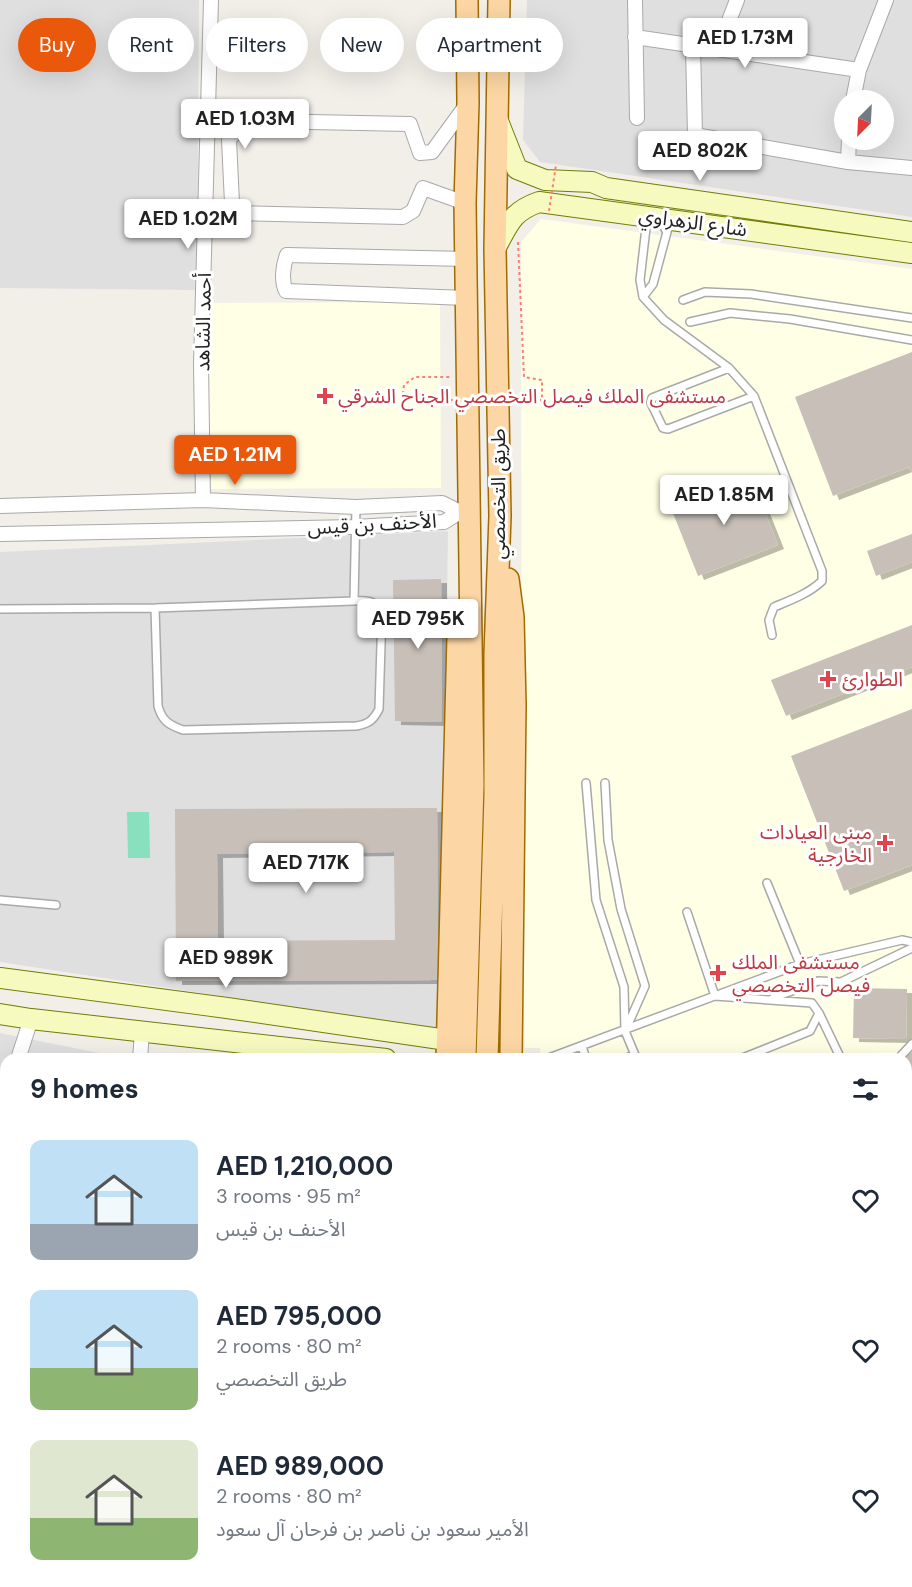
<!DOCTYPE html>
<meta charset="utf-8">
<style>
:root{--surface:#fff;--page:#f6f6f7;--text:#1f2937;--muted:#747a83;--accent:#ea580c}
body{margin:0;font-family:"DM Sans","Noto Sans Arabic",sans-serif;background:var(--page);color:var(--text);height:100vh;display:flex;flex-direction:column;font-size:22px;white-space:nowrap}
*{box-sizing:border-box;margin:0}
p{font-size:20px;color:var(--muted)}
.icon{flex:none;width:33px;height:33px;fill:none;stroke:currentColor;stroke-width:2;stroke-linecap:round;stroke-linejoin:round}
.map{position:relative;flex:1;overflow:hidden}
.sheet{position:absolute;left:0px;top:1053px;width:912px;height:534px;display:flex;flex-direction:column;background:var(--surface);border-radius:18px 18px 0 0;box-shadow:0 6px 24px #0002}
.sheet>*{flex:none}
.banner{position:absolute;left:18px;top:18px;width:600px;height:54px;display:flex;gap:12px}
.needle{width:39px;rotate:204deg}
.buttons{position:absolute;left:834px;top:90px;display:grid;gap:12px}
.buttons a{display:grid;place-items:center;width:60px;height:60px;border-radius:50%;background:var(--surface);box-shadow:0 6px 24px #0002;font-size:30px}
.price{position:absolute;translate:-50% -51px;padding:0 14px;border-radius:6px;background:#fff;color:#222;font-size:20px;line-height:39px;filter:drop-shadow(0 2px 3px #0008)}
.price::after{content:'';position:absolute;left:50%;top:36px;width:18px;height:14px;margin-left:-9px;background:inherit;clip-path:polygon(0 0,100% 0,50% 100%)}
.price.current{background:var(--accent);color:#fff}
ul{padding:0;list-style:none}
li{display:flex;align-items:center;gap:18px;height:150px;padding:0 30px}
li span{display:grid;place-items:center;flex:none;width:168px;height:120px;border-radius:12px;color:#555}
li>.icon{margin-inline-start:auto}
span .icon{width:72px;height:72px;fill:#fffc;stroke-width:1}
li b{font-size:26px}
h2{display:flex;justify-content:space-between;align-items:center;height:72px;padding:0 30px;font-size:26px}
.tag{padding:0 21px;border-radius:27px;background:var(--surface);box-shadow:0 6px 24px #0002;font-size:21px;line-height:54px}
.tag.current{background:var(--accent);color:#fff}
.map>svg:first-child{display:block}
</style>
<div class="map">
<svg width="912" height="1587" viewBox="0 0 912 1587">
<defs>
<filter id="shadow"><feDropShadow dx="6" dy="4" stdDeviation="0" flood-color="#0004"/></filter>
</defs>
<rect width="100%" height="100%" fill="#f2efe9"/>
<path fill="#e0dfdf" fill-rule="evenodd" d="M0 0H199L197 290 0 288Z
M527 0H912V217L540 162 523 140ZM844 100H884V140H844Z
M448 531 441 1030 0 962V552Z
M0 1033 119 1057V1059H6V1359L0 1358Z"/>
<path fill="#ffffe5" d="M541 219 912 269V1587H795L779 1581H906V1059H541L540 1048H525L522 898 521 242Z
M440 302 441 488 208 489 210 303Z"/>
<path fill="#88e0be" d="M127 812H149L150 858H128Z"/>
<path fill="#e2e2e2" d="M906 1155 912 1160V1358L906 1372Z"/>
<path fill="#c7bfb8" fill-rule="evenodd" filter="url(#shadow)" d="M912 352V473L909 467 833 496 795 397Z
M751 477 778 545 698 576 671 508Z
M912 534V562L876 576 867 551Z
M441 579 442 722 395 721 393 580Z
M912 625V667L786 716 771 680Z
M912 709V865L844 891 791 756Z
M437 808 438 980 176 981 175 809ZM394 852 395 940 218 941 217 854Z
M854 988 907 989 906 1039 853 1038Z
M912 1052V1108L906 1093V1059H893Z"/>
<g fill="none" stroke-linecap="round" stroke-linejoin="round">
<defs>
<path id="lane" d="M657 216 667 232 653 284 643 297 640 280 646 228Z
M643 297 664 320 729 368 754 396 822 571V581C808 594 791 600 774 607L769 620 772 635
M683 300 705 292 751 294 912 318
M690 322 730 313 790 319 912 340
M729 368 652 398 651 403 663 428 668 429 754 396
M155 608 158 706C162 721 169 725 183 730L356 726C368 724 373 721 379 709L382 612C374 600 367 600 354 601
M0 609 155 608 354 601 356 507
M586 783 596 900 624 987 625 1031 635 1055 623 1059
M605 783 608 840 621 909 645 986 626 1029
M767 883 800 964
M0 900 56 905
M687 912 715 996 812 1003 819 1013 841 1059
M773 998 818 981 841 982 912 948
M582 1046 586 1059
M546 1059 800 964 902 940 912 942
M740 1059 810 1031 819 1013
M898 1059 912 1044
M906 1138 912 1143
M906 1245 912 1240
M906 1261 912 1256
M906 1344 912 1331
M906 1424 912 1411
M906 1481 912 1484
M906 1534 912 1549"/>
<path id="street" d="M635 0 637 118
M635 37 859 70
M693 46 695 135 848 162 912 168
M718 49 737 0
M853 100 859 70 886 0
M848 162 849 140
M465 203 423 188 413 211 403 217 237 213 232 203 229 140 239 127 260 121 410 124 420 153 432 152 467 104
M466 298 286 291C281 281 283 265 287 255L467 259
M203 500 201 364 211 0
M0 506 203 500 356 507 442 503 460 512 444 522 354 527 0 534
M18 1059 31 1019
M140 1059 142 1032
M0 1113 6 1095
M0 1277 6 1279
M99 1587 100 1581"/>
<path id="secondary" d="M498 121 517 169 545 180 592 182 606 188 912 232
M495 249C509 224 511 212 539 202L912 253
M0 978 227 1008 447 1040
M0 1014 31 1019 386 1059"/>
<path id="primary" d="M508 579 513 617 515 705 511 1059
M447 1059 458 637
M465 1059 473 785 465 203 468 103 467 0
M487 1059 495 794V654L500 516 495 249 499 0
M0 1386 6 1387
M0 1480 6 1481
M344 1581 349 1587
M417 1581 438 1587
M481 1581 485 1587
M697 1581 715 1587
M395 1587 398 1581"/>
<path id="highway" d="M0 1415 6 1416
M0 1450 6 1451
M514 1581 531 1587
M613 1581 631 1587"/>
</defs>
<use href="#lane" stroke="#a9a9a9" stroke-width="10"/>
<use href="#street" stroke="#a9a9a9" stroke-width="16"/>
<use href="#secondary" stroke="#707d05" stroke-width="22"/>
<use href="#primary" stroke="#a06b00" stroke-width="24"/>
<use href="#highway" stroke="#dc2a67" stroke-width="27"/>
<path stroke="#fa8072" stroke-width="2" stroke-dasharray="3 3" stroke-linecap="butt" d="M518 242 524 377 542 380V400
M402 400 404 385 415 377H452"/>
<use href="#lane" stroke="#fff" stroke-width="7"/>
<use href="#street" stroke="#fff" stroke-width="14"/>
<use href="#secondary" stroke="#f7fabf" stroke-width="20"/>
<use href="#primary" stroke="#fcd6a4" stroke-width="21"/>
<use href="#highway" stroke="#e892a2" stroke-width="24"/>
<defs>
<path id="primary-bridge" d="M419 1587 422 1581"/>
</defs>
<use href="#primary-bridge" stroke="#a06b00" stroke-width="24" stroke-linecap="butt"/>
<path stroke="#fa8072" stroke-width="2" stroke-dasharray="3 3" stroke-linecap="butt" d="M549 211 556 165
M402 400H542"/>
<use href="#primary-bridge" stroke="#fcd6a4" stroke-width="21"/>
</g>
<g fill="#e0444e" stroke="#fff" stroke-width="2">
<path d="M322 387h6v6h6v6h-6v6h-6v-6h-6v-6h6z"/>
<path d="M825 670h6v6h6v6h-6v6h-6v-6h-6v-6h6z"/>
<path d="M882 834h6v6h6v6h-6v6h-6v-6h-6v-6h6z"/>
<path d="M715 964h6v6h6v6h-6v6h-6v-6h-6v-6h6z"/>
</g>
<g text-anchor="middle" dominant-baseline="central" stroke-width="6" stroke-linejoin="round" paint-order="stroke">
<g font-size="20" fill="#222" stroke="#fff">
<text transform="translate(693 222) rotate(8)">شارع الزهراوي</text>
<text transform="translate(203 322) rotate(-89)">أحمد الشاهد</text>
<text transform="translate(498 494) rotate(-90)">طريق التخصصي</text>
<text transform="translate(372 524) rotate(-3)">الأحنف بن قيس</text>
</g>
<g font-size="20" fill="#be3a42" stroke="#fff" text-anchor="start">
<text x="338" y="396">مستشفى الملك فيصل التخصصي الجناح الشرقي</text>
<text x="842" y="679">الطوارئ</text>
<text x="872" y="832" text-anchor="end">مبنى العيادات<tspan x="872" dy="23">الخارجية</tspan></text>
<text x="732" y="962">مستشفى الملك<tspan x="732" dy="23">فيصل التخصصي</tspan></text>
</g>
</g>
</svg>
<div class="buttons">
<a><svg class="needle" viewBox="-14 -14 28 28"><path d="M0-13l5 13h-10z" fill="#e53935"/><path d="M0 13l5-13h-10z" fill="#747a83"/></svg></a>
</div>
<b class="price" style="left:745px;top:69px">AED 1.73M</b>
<b class="price" style="left:245px;top:150px">AED 1.03M</b>
<b class="price" style="left:700px;top:182px">AED 802K</b>
<b class="price" style="left:188px;top:250px">AED 1.02M</b>
<b class="price current" style="left:235px;top:486px">AED 1.21M</b>
<b class="price" style="left:724px;top:526px">AED 1.85M</b>
<b class="price" style="left:418px;top:650px">AED 795K</b>
<b class="price" style="left:306px;top:894px">AED 717K</b>
<b class="price" style="left:226px;top:989px">AED 989K</b>
<div class="banner">
<a class="tag current">Buy</a>
<a class="tag">Rent</a>
<a class="tag">Filters</a>
<a class="tag">New</a>
<a class="tag">Apartment</a>
</div>
<section class="sheet">
<h2>9 homes<svg class="icon" aria-label="filters" viewBox="0 0 24 24"><path d="M4 7h16M4 17h16"/><circle cx="9" cy="7" r="2"/><circle cx="15" cy="17" r="2"/></svg></h2>
<ul>
<li><span style="background:linear-gradient(#bfe0f5 70%,#9aa5b1 0)"><svg class="icon" aria-label="home" viewBox="0 0 24 24"><path d="M3 11l9-7 9 7M6 9v11h12V9"/></svg></span><div><b>AED 1,210,000</b><p>3 rooms · 95 m²</p><p>الأحنف بن قيس</p></div><svg class="icon" aria-label="heart" viewBox="0 0 24 24"><path d="M12 20l-8-8c-3-5 5-10 8-4 3-6 11-1 8 4z"/></svg></li>
<li><span style="background:linear-gradient(#bfe0f5 65%,#8fb573 0)"><svg class="icon" aria-label="home" viewBox="0 0 24 24"><path d="M3 11l9-7 9 7M6 9v11h12V9"/></svg></span><div><b>AED 795,000</b><p>2 rooms · 80 m²</p><p>طريق التخصصي</p></div><svg class="icon" aria-label="heart" viewBox="0 0 24 24"><path d="M12 20l-8-8c-3-5 5-10 8-4 3-6 11-1 8 4z"/></svg></li>
<li><span style="background:linear-gradient(#dfe7d0 65%,#8fb573 0)"><svg class="icon" aria-label="home" viewBox="0 0 24 24"><path d="M3 11l9-7 9 7M6 9v11h12V9"/></svg></span><div><b>AED 989,000</b><p>2 rooms · 80 m²</p><p>الأمير سعود بن ناصر بن فرحان آل سعود</p></div><svg class="icon" aria-label="heart" viewBox="0 0 24 24"><path d="M12 20l-8-8c-3-5 5-10 8-4 3-6 11-1 8 4z"/></svg></li>
</ul>
</section>
</div>
